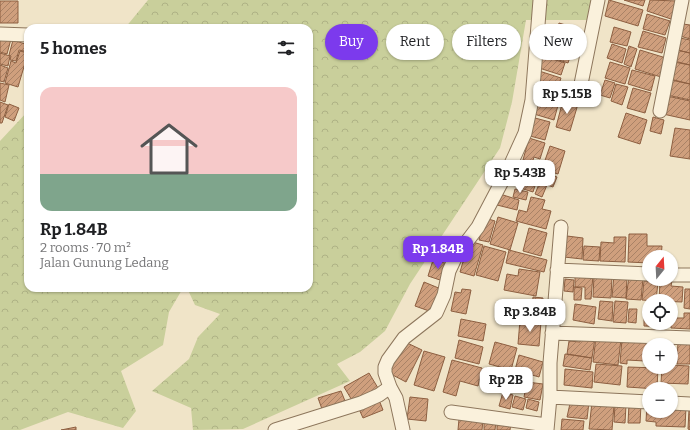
<!DOCTYPE html>
<meta charset="utf-8">
<style>
:root{--surface:#fff;--page:#f6f6f6;--text:#202124;--muted:#757577;--line:#e0e0e0;--accent:#7c3aed}
body{margin:0;font-family:Bitter,serif;background:var(--page);color:var(--text);height:100vh;display:flex;flex-direction:column;font-size:15px;white-space:nowrap}
*{box-sizing:border-box;margin:0}
p{font-size:13px;color:var(--muted)}
.icon{flex:none;width:22px;height:22px;fill:none;stroke:currentColor;stroke-width:2;stroke-linecap:round;stroke-linejoin:round}
.map{position:relative;flex:1;overflow:hidden}
.details{position:absolute;left:24px;top:24px;width:289px;height:268px;display:flex;flex-direction:column;background:var(--surface);border-radius:12px;box-shadow:0 1px 3px #0004}
.details>*{flex:none}
.guide{position:absolute;left:325px;top:24px;width:305px;height:36px;display:flex;gap:8px}
.needle{width:26px;rotate:18deg}
.controls{position:absolute;left:642px;top:250px;display:grid;gap:8px}
.controls a{display:grid;place-items:center;width:36px;height:36px;border-radius:50%;background:var(--surface);box-shadow:0 1px 3px #0004;font-size:20px}
.price{position:absolute;translate:-50% -34px;padding:0 9px;border-radius:8px;background:#fff;color:#222;font-size:13px;line-height:26px;filter:drop-shadow(0 1px 2px #0008)}
.price::after{content:'';position:absolute;left:50%;top:24px;width:12px;height:9px;margin-left:-6px;background:inherit;clip-path:polygon(0 0,100% 0,50% 100%)}
.price.active{background:var(--accent);color:#fff}
ul{padding:0;list-style:none}
li{display:grid;align-content:center;gap:8px;height:212px;padding:0 16px}
li+li{border-top:1px solid var(--line)}
li span{display:grid;place-items:center;height:124px;border-radius:12px;color:#555}
li>.icon{margin-inline-start:auto}
span .icon{width:72px;height:72px;fill:#fffc;stroke-width:1}
li b{font-size:17px}
h2{display:flex;justify-content:space-between;align-items:center;height:48px;padding:0 16px;font-size:17px}
.chip{padding:0 14px;border-radius:18px;background:var(--surface);box-shadow:0 1px 3px #0004;font-size:14px;line-height:36px}
.chip.active{background:var(--accent);color:#fff}
.map>svg:first-child{display:block}
</style>
<div class="map">
<svg width="690" height="430" viewBox="0 0 690 430">
<defs>
<pattern id="forest-crowns" width="20" height="18" patternUnits="userSpaceOnUse"><rect width="20" height="18" fill="#c9cf9b"/><path d="M2 6a3 3 0 1 1 6 0M12 15a3 3 0 1 1 6 0" fill="none" stroke="#aeb285"/></pattern>
<pattern id="building-hatch" width="6" height="6" patternUnits="userSpaceOnUse"><rect width="6" height="6" fill="#cf9f7d"/><path d="M-1 1l2-2M0 6l6-6M5 7l2-2" fill="none" stroke="#a98266"/></pattern>
</defs>
<rect width="100%" height="100%" fill="#f0e4c8"/>
<path fill="url(#forest-crowns)" d="M148 0H593L591 20H526L512 102 500 148 410 284 385 331 360 352 337 364 350 381 243 429 193 430 191 408 152 391 189 359 198 337 220 314 195 305 187 288H309V28H125Z
M28 111V288H183L169 312 163 345 121 371 136 411 123 428 68 412 20 430H0V141Z"/>
<path fill="url(#building-hatch)" stroke="#8d5f41" d="M609 0 643 10 638 26 605 16Z
M624 0H645L643 6Z
M650 0 677 1 671 19 647 11Z
M0 1H18V23H0Z
M647 14 670 21 665 35 643 29Z
M559 23 579 29 575 41 556 35Z
M683 24 690 25V39L680 36Z
M614 27 631 32 627 46 610 42Z
M643 31 666 38 662 53 638 47Z
M545 33 575 42 568 63 543 55 546 45 541 44Z
M0 36 11 39 7 54 0 52Z
M680 38 690 40V53L677 50Z
M13 40 28 45V52L19 50 16 61 10 60 11 56 9 55Z
M612 44 626 49 622 63 607 58Z
M629 46 637 49 631 67 624 64Z
M640 50 666 58 661 77 635 69Z
M677 50 690 53V65L674 61Z
M20 51 28 53 18 87 5 83 11 61 16 63Z
M0 53 10 56 8 66 0 64Z
M540 55 565 63 561 75 536 67Z
M610 62 630 68 625 84 605 78Z
M674 62 690 65V84L670 79Z
M0 65 8 68 4 82 0 81Z
M536 70 561 78 556 93 536 87Z
M632 70 655 76 651 91 628 84Z
M605 80 615 83 610 98 600 95Z
M671 80 690 84V100L667 95Z
M0 83 9 85 5 102 0 100Z
M616 84 628 87 622 105 611 101Z
M633 88 651 93 645 113 627 108Z
M540 93 560 98 554 120 534 114Z
M667 96 690 101V120L663 114Z
M563 100 578 104 570 131 556 127Z
M0 102 8 105 2 123H0Z
M9 104 19 108 14 121 5 117Z
M626 113 647 120 640 144 618 137Z
M653 117 664 120 661 134 650 131Z
M535 118 550 122 545 140 530 136Z
M675 128 690 130V159L670 156Z
M529 138 545 143 540 159 534 157 532 163 523 160Z
M550 146 565 151 558 174 542 169Z
M523 168 539 173 533 192 517 187Z
M544 172 557 177 553 187 547 185 542 197 535 194Z
M515 189 528 192 526 200 513 197Z
M500 194 519 200 517 210 497 205Z
M531 197 545 200 542 209 551 211 546 229 516 221 519 210 527 212Z
M498 217 518 223 510 250 490 244Z
M485 218 495 221 489 242 479 240Z
M529 228 547 233 541 256 523 251Z
M629 234H647V246H662L661 257H649V263L628 262Z
M567 236 583 238 582 259 564 257Z
M614 237H626L625 262 600 261 601 242 614 243Z
M469 241 483 245 474 276 460 272Z
M484 246 506 252 498 281 476 275Z
M584 246 600 247 599 261 583 260Z
M509 250 547 260 544 272 506 263Z
M433 260 448 264 443 281 428 276Z
M519 269 540 272 536 296 504 290 507 274 518 276Z
M575 274 593 275 591 299H585V287H575Z
M594 275 612 276 611 298 593 297Z
M614 275 627 276 626 298 612 297Z
M629 276 643 278 641 300 626 299Z
M565 279 574 280 573 292 564 291Z
M644 281 658 282 656 301 642 300Z
M660 281H672L671 286 683 287 682 302 659 301Z
M424 282 441 289 432 312 415 306Z
M574 287 582 288 581 300H574Z
M462 289 471 290 466 314 451 311 455 292 461 293Z
M685 289H690V309L684 308Z
M533 297 543 298 541 312 532 311Z
M600 301 613 302 612 321 598 319Z
M615 301 628 302 626 323 613 322Z
M575 304 596 307 594 324 573 320Z
M629 309H637L636 323 628 322Z
M684 313H690V329L671 328V318H684Z
M644 317H649V323H667V327L644 326Z
M461 319 486 324 483 341 458 336Z
M520 320 541 322 539 346 518 344Z
M581 336 595 338 592 358 567 354 569 341 580 342Z
M596 337 621 339 618 365 593 362Z
M622 339 647 342 645 361 627 360V364L620 363Z
M459 340 483 347 479 364 455 358Z
M651 340 674 341V353H671V345H651Z
M403 341 422 350 406 382 387 372Z
M678 341H690V364H677Z
M495 342 517 348 511 370 489 364Z
M424 351 445 357 434 391 414 385Z
M565 354 592 358 590 370 563 366Z
M519 355 543 362 539 377 515 370Z
M452 360 482 368 478 386 460 381 456 396 443 392Z
M596 364 622 366 620 385 594 382Z
M671 365 689 366 688 384 661 383 662 367H671Z
M628 367 658 368 657 389 627 387Z
M486 368 504 371 502 385 484 383Z
M565 369 593 372 592 388 564 385Z
M369 373 378 388 353 402 344 387Z
M527 382 543 384 540 400 524 397Z
M341 391 345 401 322 409 318 398Z
M503 392 513 395 510 409 499 406Z
M515 396 526 399 523 410 512 407Z
M410 397 428 399 426 421 407 419Z
M528 399 539 402 537 411 526 408Z
M571 399 589 402 587 419 567 417Z
M379 400 383 410 363 418 359 409Z
M592 402 614 405 612 430 589 429Z
M615 404 626 405 625 423 614 422Z
M629 404 641 405 640 423H628Z
M647 405H649V411H671V406L686 407 685 427 656 426V422L646 421Z
M689 409H690V430L688 429Z
M459 419 483 420 482 430H458Z
M562 419 584 421 583 430H561Z
M484 420 496 421 495 430H484Z
M497 422 511 423 510 430H497Z
M76 427V430H61Z"/>
<g fill="none" stroke-linecap="round" stroke-linejoin="round">
<defs>
<path id="minor" d="M0 34 28 35
M581 84 598 0
M660 111 682 0
M557 270 649 274
M671 275H690
M552 333 690 338
M390 387 396 398 403 430
M550 397 649 402
M671 403 690 404
M451 412 547 425
M275 430 361 403 379 395 390 387 385 373V367L388 360 404 338 436 313 444 295 449 271 456 256 478 227 510 166 525 133 532 100 540 0
M547 430 550 397V363L561 227"/>
</defs>
<use href="#minor" stroke="#8d765c" stroke-width="15"/>
<use href="#minor" stroke="#faf1dc" stroke-width="13"/>
</g>
</svg>
<div class="controls">
<a><svg class="needle" viewBox="-14 -14 28 28"><path d="M0-13l5 13h-10z" fill="#e53935"/><path d="M0 13l5-13h-10z" fill="#757577"/></svg></a>
<a><svg class="icon" aria-label="locate" viewBox="0 0 24 24"><circle cx="12" cy="12" r="6"/><path d="M12 2v4M12 18v4M2 12h4M18 12h4"/></svg></a>
<a>+</a>
<a>−</a>
</div>
<b class="price" style="left:567px;top:115px">Rp 5.15B</b>
<b class="price" style="left:520px;top:194px">Rp 5.43B</b>
<b class="price active" style="left:438px;top:270px">Rp 1.84B</b>
<b class="price" style="left:530px;top:333px">Rp 3.84B</b>
<b class="price" style="left:506px;top:401px">Rp 2B</b>
<div class="guide">
<a class="chip active">Buy</a>
<a class="chip">Rent</a>
<a class="chip">Filters</a>
<a class="chip">New</a>
</div>
<section class="details">
<h2>5 homes<svg class="icon" aria-label="filters" viewBox="0 0 24 24"><path d="M4 7h16M4 17h16"/><circle cx="9" cy="7" r="2"/><circle cx="15" cy="17" r="2"/></svg></h2>
<ul>
<li><span style="background:linear-gradient(#f6c9c9 70%,#7fa58c 0)"><svg class="icon" aria-label="home" viewBox="0 0 24 24"><path d="M3 11l9-7 9 7M6 9v11h12V9"/></svg></span><div><b>Rp 1.84B</b><p>2 rooms · 70 m²</p><p>Jalan Gunung Ledang</p></div></li>
</ul>
</section>
</div>
